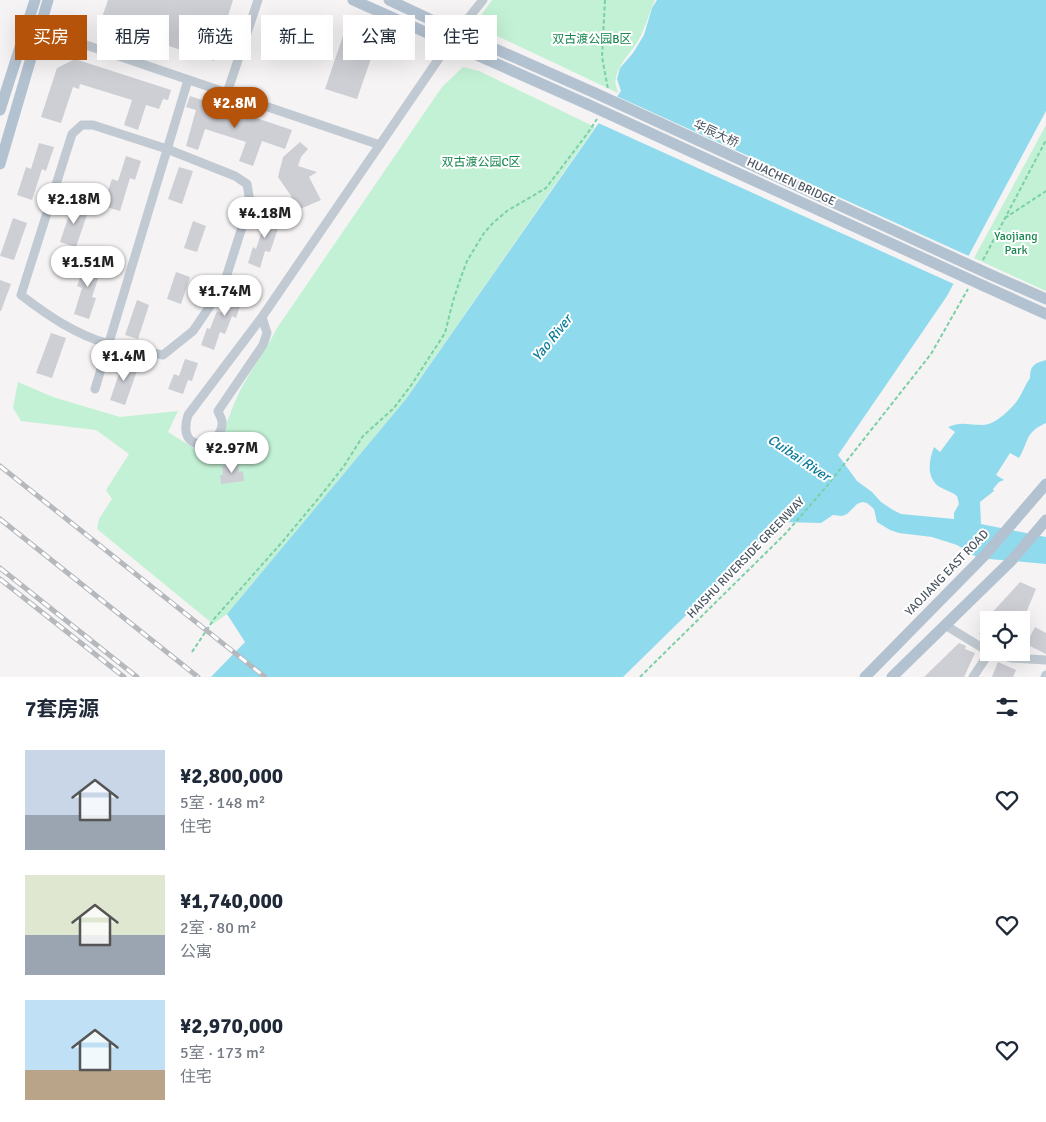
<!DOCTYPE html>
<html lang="zh">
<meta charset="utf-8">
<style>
:root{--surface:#fff;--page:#f6f6f7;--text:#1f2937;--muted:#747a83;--accent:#b45309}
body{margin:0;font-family:Signika,"Noto Sans SC",sans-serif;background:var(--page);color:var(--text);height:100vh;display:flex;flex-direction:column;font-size:19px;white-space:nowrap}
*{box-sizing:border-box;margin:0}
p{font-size:16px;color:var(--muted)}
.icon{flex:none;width:28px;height:28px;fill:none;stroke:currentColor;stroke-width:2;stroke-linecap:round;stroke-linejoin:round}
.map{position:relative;height:677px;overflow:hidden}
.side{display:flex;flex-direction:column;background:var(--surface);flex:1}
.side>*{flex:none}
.top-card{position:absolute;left:15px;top:15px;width:500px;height:45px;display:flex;gap:10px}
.tools{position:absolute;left:980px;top:611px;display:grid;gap:10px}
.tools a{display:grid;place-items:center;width:50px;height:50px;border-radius:0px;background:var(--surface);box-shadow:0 5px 20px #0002;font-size:25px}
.price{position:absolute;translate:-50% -42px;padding:0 11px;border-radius:18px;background:#fff;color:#222;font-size:16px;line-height:32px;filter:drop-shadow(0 1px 2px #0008)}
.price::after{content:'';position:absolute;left:50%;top:30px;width:15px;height:11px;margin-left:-8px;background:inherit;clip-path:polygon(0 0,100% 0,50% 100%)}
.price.current{background:var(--accent);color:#fff}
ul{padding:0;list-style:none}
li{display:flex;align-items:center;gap:15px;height:125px;padding:0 25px}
li span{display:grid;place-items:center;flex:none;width:140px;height:100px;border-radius:0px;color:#555}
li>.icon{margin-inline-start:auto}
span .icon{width:60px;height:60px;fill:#fffc;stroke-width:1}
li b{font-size:21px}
h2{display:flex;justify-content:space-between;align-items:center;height:60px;padding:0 25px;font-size:21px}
.tag{padding:0 18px;border-radius:0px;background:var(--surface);box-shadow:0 5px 20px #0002;font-size:18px;line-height:45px}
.tag.current{background:var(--accent);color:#fff}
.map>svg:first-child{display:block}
</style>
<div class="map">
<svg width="1046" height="677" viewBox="0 0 1046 677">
<rect width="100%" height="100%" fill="#f5f3f3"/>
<path fill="#c3f1d5" d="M492 0H655C650 11 647 22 642 33 636 49 619 61 616 78 614 82 617 88 618 93L474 25Z
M463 67 479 71 595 127 406 399 227 614 213 624 97 529 99 519 112 499 106 490 129 454 96 430 21 421 13 408 18 382 53 397 120 417 178 411 168 432 211 459C223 438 228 416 238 395 249 371 266 351 277 328L442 87Z
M1046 125V291L974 258Z"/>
<path fill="#90daee" d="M657 0H1046V111L947 296 838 455 857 481 872 492 881 502 893 510 901 514 954 519V513L959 504 957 496C951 491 944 490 938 486 926 476 929 460 934 447L940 452 955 432 948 427C962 421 968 425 982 425 995 425 1009 411 1017 401 1022 394 1025 385 1030 378 1030 366 1034 363 1046 360V423C1025 432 1029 441 1019 458L1010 453 996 475 1004 480 999 482 993 489 994 491 980 502 981 524 1046 537V564L978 558 957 545 932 537 899 533 890 530 877 522 874 509 867 503 862 502 857 504 847 514 842 516 833 515 821 523 781 522 623 677H211L245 642 227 614 406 399 621 91 617 79 620 68 633 53 644 35 652 8Z"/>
<path fill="#f5f3f3" d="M614 95 971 257 956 285 596 122Z"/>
<path fill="#cdcfd5" d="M108 0H233L214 61 100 23Z
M344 33 376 44 357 99 325 89Z
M75 59 171 90 168 100 163 99 159 109 146 105 138 130 124 125 132 100 80 84 79 89 73 87 61 123 41 117 57 68Z
M190 96 292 130 285 149 262 141 253 166 239 161 246 142 205 129 198 150 186 146 196 110 186 107Z
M300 142 308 149 301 157 298 166 317 172 309 177 321 200 300 209 278 177 283 157Z
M39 143 54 147 46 171 42 169 32 200 17 195 26 167 31 169Z
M126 156 141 161 135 180 130 178 120 211 103 206 112 179 118 181Z
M179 167 193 171 182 204 168 199Z
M73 203 89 209 76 247 60 242Z
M268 212 282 217 270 252 265 251 260 268 248 263 253 247 256 249Z
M13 218 27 223 14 260 0 256Z
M193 221 206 226 197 252 184 248Z
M87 259 103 264 92 297 96 298 89 319 74 314 82 288 77 286Z
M176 272 190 277 181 304 167 299Z
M0 280 11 284 1 311H0Z
M238 285 251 290 246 301 242 300 236 318 232 316 225 334 220 332 214 350 201 345 207 328 210 329 217 311 221 313 227 295 233 297Z
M137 300 149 305 138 339 125 335Z
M51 333 66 338 52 378 36 373Z
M124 359 139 365 125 405 110 400Z
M185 359 198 363 192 381 188 380 183 394 168 389 174 374 179 376Z
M238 464 239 472 243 471 244 481 221 484 220 475H223L222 466Z
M1020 582 1036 589 1023 620H989V639L979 634 989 614V616Z
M1035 627 1046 633V654L1026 644Z
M959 643 966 646 965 649 975 653 964 677H924Z
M998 662 1016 670 1013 677H992Z"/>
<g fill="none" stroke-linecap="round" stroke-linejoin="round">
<path stroke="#7ad0a6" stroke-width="2" stroke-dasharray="4 2.5" stroke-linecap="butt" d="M605 0 602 57 608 89
M1005 218 1046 191
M983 260 1046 140
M192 652 214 619 283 541 322 494 344 466 363 436 394 408 412 384 445 333 453 301 461 277 467 261 484 233 493 223 507 211 546 188 587 134 597 119
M640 677 786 533 827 486 931 354 968 289"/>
<path stroke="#c1cad2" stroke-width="9" d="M39 29 380 145
M227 93 258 0
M82 125H93L167 149 235 176 247 184 250 202 223 287 193 331 163 355C145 351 126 349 109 344 76 335 47 315 21 295L72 134Z
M262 317 267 333 263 345 218 411C219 414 222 419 222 422 224 447 175 457 188 415L262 317 457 32 483 0
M95 389 188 80
M945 625 989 652
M989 652 1011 658 1046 660
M973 677 989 653
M1045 677 1046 675"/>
<path stroke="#b3c2d1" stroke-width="11" d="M353 0 587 104
M389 0 457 32 595 93
M0 110 35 0
M0 164 48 0
M989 274 1046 299
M984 286 1046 314
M865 677 985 555 1046 484
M892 677 1012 560 1046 520"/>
<defs>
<path id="rail" d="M0 466 265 677
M0 519 198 677
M0 568 137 677
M0 579 124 677"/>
</defs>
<use href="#rail" stroke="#b5b8bd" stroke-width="5"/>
<use href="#rail" stroke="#fff" stroke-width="3" stroke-dasharray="9" stroke-linecap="butt"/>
<path stroke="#b3c2d1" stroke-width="11" d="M595 93 989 274
M587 104 984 286"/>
</g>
<g text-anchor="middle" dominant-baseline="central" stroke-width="4" stroke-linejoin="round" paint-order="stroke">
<g font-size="12" fill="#17864f" stroke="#fff">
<text x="592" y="39">双古渡公园B区</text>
<text x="481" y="162">双古渡公园C区</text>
<text x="1016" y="236">Yaojiang<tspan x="1016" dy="14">Park</tspan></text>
</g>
<g font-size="12" fill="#4a5661" stroke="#fff">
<text transform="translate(716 134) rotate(25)">华辰大桥</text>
<text transform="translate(791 182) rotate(25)">HUACHEN BRIDGE</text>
<text transform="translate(746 558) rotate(-46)">HAISHU RIVERSIDE GREENWAY</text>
<text transform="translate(947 573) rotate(-46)">YAOJIANG EAST ROAD</text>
</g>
<g font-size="14" font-style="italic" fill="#0c7c9b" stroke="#fff">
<text transform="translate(552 338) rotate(-51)">Yao River</text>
<text transform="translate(799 458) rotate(34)">Cuibai River</text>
</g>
</g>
</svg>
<div class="tools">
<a><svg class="icon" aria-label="locate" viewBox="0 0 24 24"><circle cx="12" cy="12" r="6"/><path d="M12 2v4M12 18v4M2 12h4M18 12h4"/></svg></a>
</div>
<b class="price current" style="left:235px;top:129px">¥2.8M</b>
<b class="price" style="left:74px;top:225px">¥2.18M</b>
<b class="price" style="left:265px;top:239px">¥4.18M</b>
<b class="price" style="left:88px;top:288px">¥1.51M</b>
<b class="price" style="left:225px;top:317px">¥1.74M</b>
<b class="price" style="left:124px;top:382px">¥1.4M</b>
<b class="price" style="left:232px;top:474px">¥2.97M</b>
<div class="top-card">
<a class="tag current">买房</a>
<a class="tag">租房</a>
<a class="tag">筛选</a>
<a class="tag">新上</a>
<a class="tag">公寓</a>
<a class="tag">住宅</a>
</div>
</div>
<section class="side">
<h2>7套房源<svg class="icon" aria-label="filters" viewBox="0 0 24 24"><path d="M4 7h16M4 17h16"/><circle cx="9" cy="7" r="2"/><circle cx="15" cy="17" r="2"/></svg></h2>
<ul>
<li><span style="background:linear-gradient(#c9d6e8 65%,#9aa5b1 0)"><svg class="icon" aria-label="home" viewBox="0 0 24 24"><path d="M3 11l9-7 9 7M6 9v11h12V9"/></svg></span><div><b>¥2,800,000</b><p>5室 · 148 m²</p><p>住宅</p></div><svg class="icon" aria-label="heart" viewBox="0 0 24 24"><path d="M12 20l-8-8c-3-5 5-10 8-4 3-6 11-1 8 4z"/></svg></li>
<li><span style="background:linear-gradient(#dfe7d0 60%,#9aa5b1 0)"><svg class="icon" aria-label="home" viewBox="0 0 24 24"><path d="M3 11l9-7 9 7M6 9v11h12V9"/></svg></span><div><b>¥1,740,000</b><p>2室 · 80 m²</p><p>公寓</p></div><svg class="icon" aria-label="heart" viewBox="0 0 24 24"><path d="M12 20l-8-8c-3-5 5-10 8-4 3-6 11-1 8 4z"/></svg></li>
<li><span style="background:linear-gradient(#bfe0f5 70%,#b9a48a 0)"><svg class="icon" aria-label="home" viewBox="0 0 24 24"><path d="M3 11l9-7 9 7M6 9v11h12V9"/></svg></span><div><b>¥2,970,000</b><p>5室 · 173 m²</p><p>住宅</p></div><svg class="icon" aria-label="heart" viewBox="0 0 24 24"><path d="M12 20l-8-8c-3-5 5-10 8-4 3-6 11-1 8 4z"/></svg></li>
</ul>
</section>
